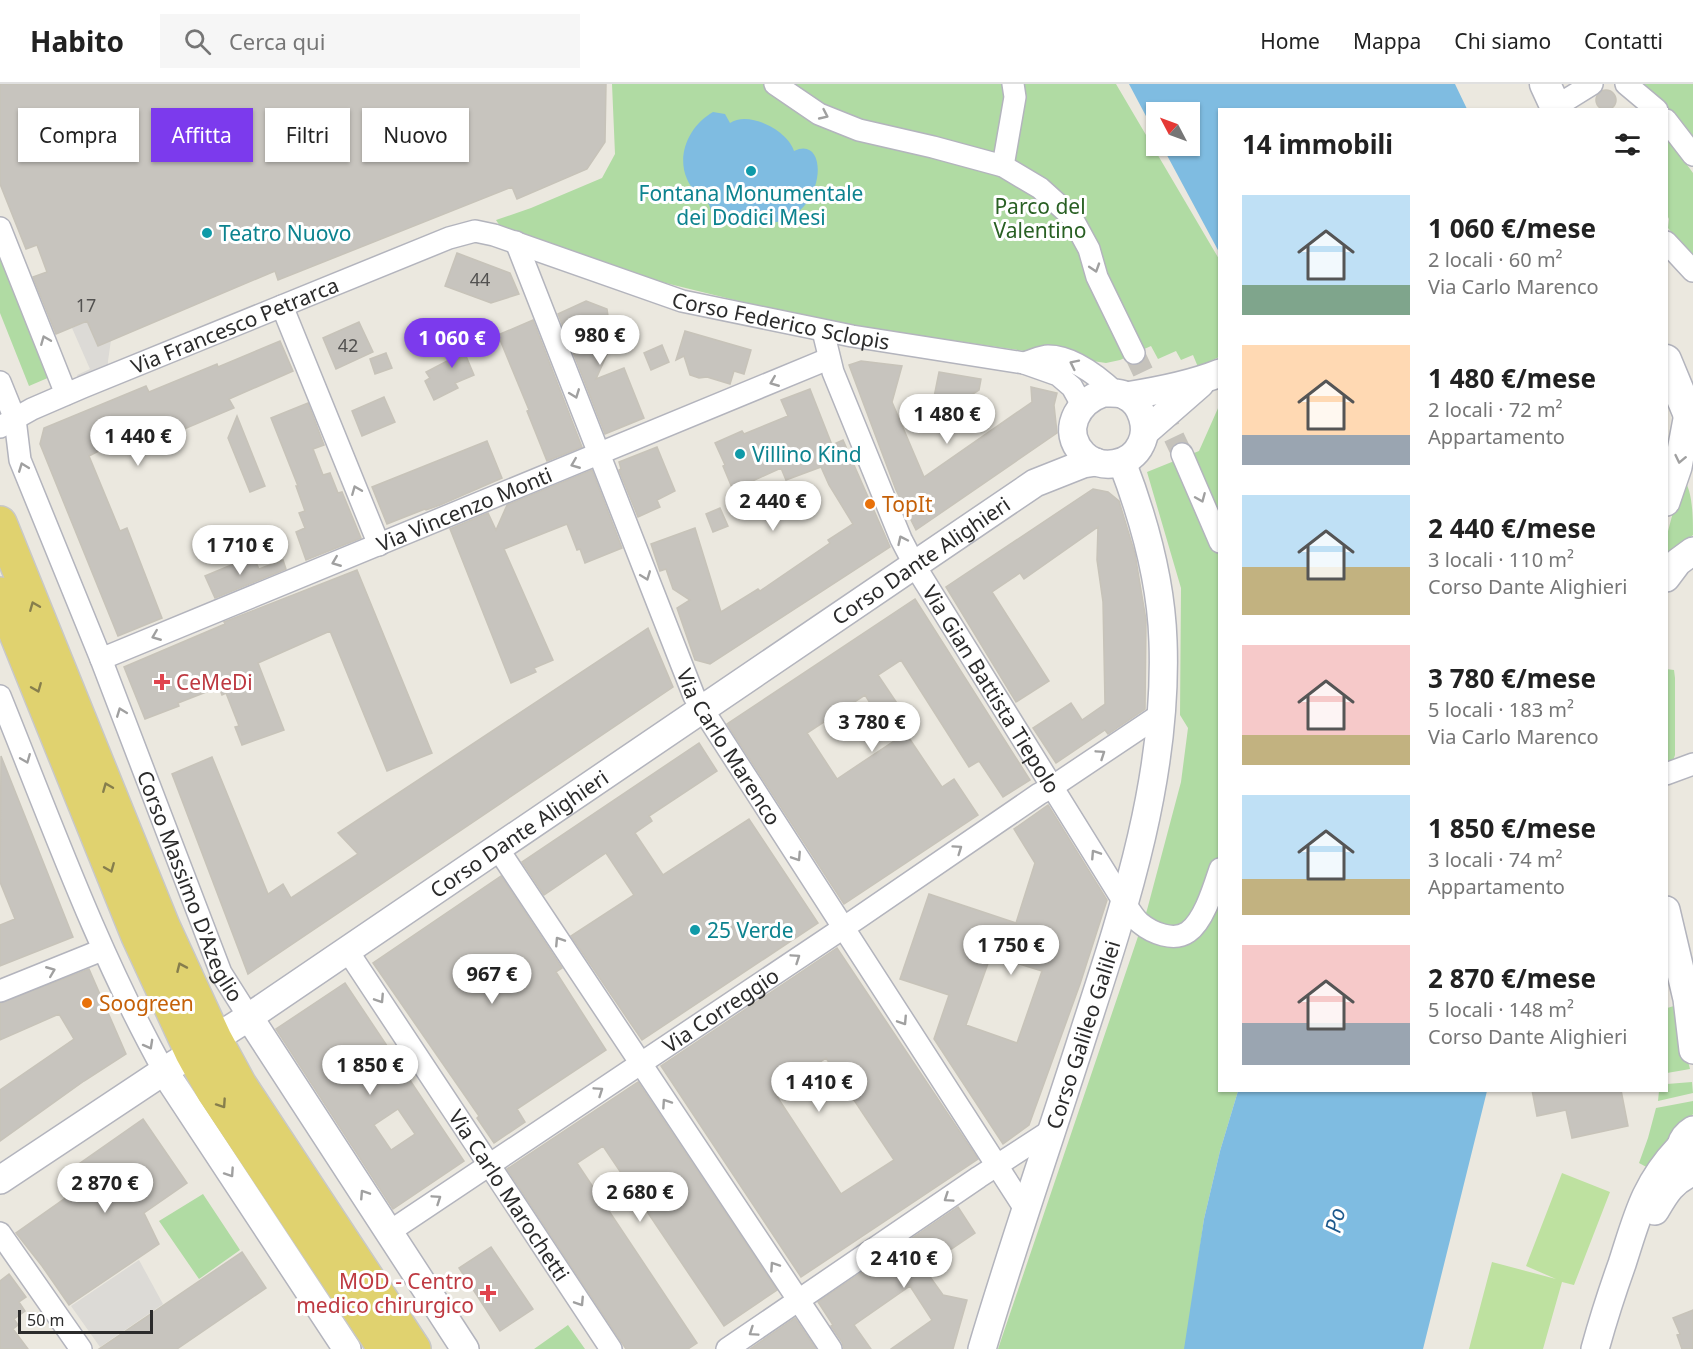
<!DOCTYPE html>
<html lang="it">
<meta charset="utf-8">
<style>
:root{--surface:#fff;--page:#f6f6f6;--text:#222;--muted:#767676;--line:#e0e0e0;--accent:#7c3aed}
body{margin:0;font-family:"Noto Sans",sans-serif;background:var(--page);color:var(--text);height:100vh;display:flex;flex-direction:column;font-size:22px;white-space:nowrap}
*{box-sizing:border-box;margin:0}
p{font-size:20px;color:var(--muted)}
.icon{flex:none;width:33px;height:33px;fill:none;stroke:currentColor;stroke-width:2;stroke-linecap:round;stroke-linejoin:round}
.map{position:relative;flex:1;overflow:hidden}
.side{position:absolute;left:1218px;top:24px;width:450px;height:984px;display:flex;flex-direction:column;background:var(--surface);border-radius:0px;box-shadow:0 2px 4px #0004}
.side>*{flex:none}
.top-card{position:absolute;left:18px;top:24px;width:570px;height:54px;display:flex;gap:12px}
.needle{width:39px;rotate:311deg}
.tools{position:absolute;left:1146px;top:18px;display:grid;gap:12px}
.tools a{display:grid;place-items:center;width:54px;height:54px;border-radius:0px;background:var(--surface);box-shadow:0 2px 4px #0004;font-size:30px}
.scale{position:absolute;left:18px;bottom:15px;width:135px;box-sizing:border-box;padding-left:6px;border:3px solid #2b2b2b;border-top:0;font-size:16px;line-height:21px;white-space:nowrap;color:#2b2b2b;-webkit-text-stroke:4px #fff;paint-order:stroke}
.price{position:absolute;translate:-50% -51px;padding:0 14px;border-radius:21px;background:#fff;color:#222;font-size:20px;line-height:39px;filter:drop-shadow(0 2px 3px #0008)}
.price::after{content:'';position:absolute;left:50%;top:36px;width:18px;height:14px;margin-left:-9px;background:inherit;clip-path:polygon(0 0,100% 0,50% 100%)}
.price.current{background:var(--accent);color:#fff}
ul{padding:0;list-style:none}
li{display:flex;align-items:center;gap:18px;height:150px;padding:0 24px}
li span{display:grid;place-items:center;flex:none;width:168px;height:120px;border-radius:0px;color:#555}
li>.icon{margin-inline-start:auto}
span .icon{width:72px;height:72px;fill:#fffc;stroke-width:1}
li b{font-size:26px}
h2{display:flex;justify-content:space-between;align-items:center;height:72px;padding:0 24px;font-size:26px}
.chip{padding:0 21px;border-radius:0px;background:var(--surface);box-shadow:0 2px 4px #0004;font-size:21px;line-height:54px}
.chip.current{background:var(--accent);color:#fff}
header{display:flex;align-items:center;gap:36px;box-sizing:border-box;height:84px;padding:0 30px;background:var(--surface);border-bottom:2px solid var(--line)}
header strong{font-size:28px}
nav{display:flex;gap:33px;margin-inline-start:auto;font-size:21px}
.search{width:420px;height:54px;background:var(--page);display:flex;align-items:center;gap:15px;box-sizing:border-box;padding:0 21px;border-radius:0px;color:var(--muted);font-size:22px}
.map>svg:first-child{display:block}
</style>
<header>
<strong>Habito</strong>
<div class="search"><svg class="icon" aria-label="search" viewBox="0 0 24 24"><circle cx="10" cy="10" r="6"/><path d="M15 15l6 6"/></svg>Cerca qui</div>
<nav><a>Home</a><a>Mappa</a><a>Chi siamo</a><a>Contatti</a></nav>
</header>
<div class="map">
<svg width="1693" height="1265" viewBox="0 0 1693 1265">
<rect width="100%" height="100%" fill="#ebe8df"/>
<path fill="#b0dba3" d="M612 0H1116L1219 175V273L1198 283 1193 271 1181 276 1176 267 1158 275 1151 262 1120 276 1106 279 820 237 641 193 505 150 496 136 531 124 602 94 615 70Z
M1642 0H1693V52L1679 34Z
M1666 52 1693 89V174L1668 144 1669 135 1666 129Z
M0 170 50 293 29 302 0 229Z
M1219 322 1220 1006 1238 1007 1220 1067 1204 1135 1186 1265H998L1147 826 1181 698 1188 644 1180 631 1181 504 1147 388 1199 367Z
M1682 394C1693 403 1693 435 1693 451L1672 468 1667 469V451Z
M1666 585 1674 586 1675 594V671L1673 677 1668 679 1666 678Z
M1674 922 1690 985 1667 989V924Z
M1692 998 1693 1009 1658 1017 1659 1007 1666 1006 1667 1000Z
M1693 1017V1030L1652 1086 1639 1079 1648 1054 1656 1024Z
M203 1110 240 1166 199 1195 159 1137Z
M568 1241 585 1265H534Z"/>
<path fill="#bee1a0" d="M1562 1089 1610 1108 1574 1201 1562 1198 1543 1265H1469L1492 1178 1556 1195 1526 1182Z"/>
<path fill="#dcdad6" d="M87 237 111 256 108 277V288L80 299 77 291 90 285 72 244Z
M139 1176 163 1220 100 1263 71 1222Z"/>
<path fill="#7fbce1" d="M1129 0H1455L1467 25 1220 26 1219 168 1162 62H1190V28H1156V51Z
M713 28 725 30 730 39C749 26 788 47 794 67 835 47 824 154 753 137 740 144 720 141 712 128 709 123 711 124 708 119 701 111 691 106 687 95 676 70 690 41 713 28Z
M1238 1007H1487L1423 1265H1184L1204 1135 1220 1067Z"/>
<path fill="#c7c4be" stroke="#c7c3b9" stroke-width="1.5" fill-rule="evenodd" d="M0 0H606L605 58 587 85 517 115 512 103 278 196 275 187 98 262 87 237 56 250 33 193 47 188 37 161 26 165 0 100Z
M1596 16a10 10 0 1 1 20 0a10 10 0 1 1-20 0Z
M457 169 510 189 519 210 491 219 445 202Z
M586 217 607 225 610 246 617 248 596 295 624 284 644 334 605 350 558 230Z
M533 236 582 363 547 377 527 327 529 326 498 251Z
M359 238 373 268 336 285 323 254Z
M685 247 751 266 744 290 734 287 730 300 707 293 699 294 690 291 684 272 676 276Z
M472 251 479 267 466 272 474 291 455 299 458 304 434 316 425 297 430 294 426 288 453 274 448 261Z
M280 257 293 287 229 315 234 324 132 367 127 352 89 372 120 447 127 444 162 534 118 552 40 360 44 344 146 302 149 308 217 280 218 283Z
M662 261 669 278 651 286 644 269Z
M386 269 392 284 375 290 370 275Z
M861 277 902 282 892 318 924 393 1032 318 1031 303 1057 309 1054 321 1057 349 916 446 896 406 849 281Z
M939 288 981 295 979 306 948 326 932 323Z
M810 305 832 361 843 356 890 463 710 580 695 576 677 524 690 516 673 505 666 485 660 487 651 460 695 444 721 528 758 505 760 507 830 459 828 456 853 440 829 401 821 383 786 396 781 384 733 406 723 382 725 381 715 359 742 347 744 350 788 332 781 316Z
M384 313 395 338 362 352 352 327Z
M308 319 324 361 313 365 323 391 330 389 338 409 342 408 361 454 306 476 296 448 305 444 299 429 305 427 296 402H298L271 334Z
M237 332 265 402 250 408 228 354Z
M487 357 502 394 440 421 426 426 425 425 387 440 372 403Z
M657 363 675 407 657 416 660 423 638 433 619 386 621 385 619 378Z
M592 386 622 464 585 479 580 465 577 466 567 440 504 465 553 576 534 584 536 588 511 599 450 445 488 429 496 446 507 421Z
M1093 405 1108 408 1119 417 1135 470 1146 536 1145 625 1108 650 1105 646 1056 679 1033 644 1071 619 1082 636 1105 620 1103 518 1097 476 1098 443 1024 495 1020 489 992 508 1049 597 1016 618 946 503Z
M720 424 728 442 713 448 706 430Z
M253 472 259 485 283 476 286 485 215 514 205 492Z
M357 486 432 669 387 687 330 547 258 579 284 646 242 661 235 643 239 642 226 609 222 611 219 603 178 619 179 622 145 635 124 583 225 540 224 538Z
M915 515 1030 696 1003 713 979 677 969 683 901 576 878 591 913 643 905 648 942 703 954 695 978 731 844 820 727 640ZM865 611 894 657 837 695 807 649Z
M648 544 673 603 248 890 172 690 212 673 268 810 283 800 291 814 358 770 338 749Z
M699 659 717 687 649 732 652 737 635 749 663 791 749 735 818 839 642 956 571 852 634 811 606 769 544 811 522 778Z
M1 672 73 853 0 882V841L15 835 0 798Z
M1048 721 1107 816 1080 900 1029 1041 1003 1060 934 955 949 911 900 895 929 810 1016 839 1035 779 1014 745ZM991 871 1042 887 1017 959 966 941Z
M501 792 562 884 556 888 606 966 517 1025 525 1038 494 1059 477 1034 479 1032 373 879Z
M837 864 978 1075 801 1193 661 982ZM826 974 894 1076 841 1110 774 1008Z
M89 885 126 970 84 997 0 1057V1006L74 955 59 930 0 956V919Z
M345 899 464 1077 393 1125 276 945ZM398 1025 415 1050 391 1066 374 1041Z
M638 998 777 1206 724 1242 603 1062 577 1079 697 1259 688 1265H626L507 1085Z
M1532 1006H1621L1628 1042 1572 1054 1566 1026 1537 1032Z
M143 1035 187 1099 144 1129 159 1160 69 1221 42 1182 16 1149 88 1098 76 1082Z
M958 1123 975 1149 928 1181 932 1187 928 1190 943 1211 967 1216 953 1265H891L932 1236 910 1202 854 1241 871 1265H844L842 1258 831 1242 833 1241 818 1218Z
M491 1163 533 1225 500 1247 459 1184Z
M242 1168 266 1204 177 1265H99Z
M9 1190 26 1213 19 1218 25 1227 14 1235 18 1241 13 1245 28 1265H0V1197Z
M1693 1226V1265H1682L1677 1251 1680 1250 1673 1234Z
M795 1234 816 1265H750Z"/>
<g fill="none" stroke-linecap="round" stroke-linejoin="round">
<path stroke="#c5c2bb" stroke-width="21" stroke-dasharray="21 10" stroke-linecap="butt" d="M1134 269 1182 370"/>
<defs>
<g id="minor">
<path d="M775 0 819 30 859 46 933 63 1003 82 1040 104 1071 132 1089 165 1097 193 1134 269"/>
<path d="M1626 0 1657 26"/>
<path d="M1555 23 1592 0"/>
<path d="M1666 36 1693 71"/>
<path d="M1003 82 1015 13 1013 0"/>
<path d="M0 144 66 310"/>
<path id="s1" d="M516 158 694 612 1025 1125"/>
<path d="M1666 158 1693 187"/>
<path d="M282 222 379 461"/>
<path id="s2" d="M823 247 833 288 901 455 915 482 1125 820C1130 826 1134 834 1140 839 1152 849 1174 858 1188 848 1204 837 1214 803 1220 785"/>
<path d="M1024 279C1032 277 1041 272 1048 272 1073 272 1099 293 1116 309"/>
<path id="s3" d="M0 298 15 335 20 376 101 575 221 889 249 933"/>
<path id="s4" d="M0 343 32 325 83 303 449 154 475 147 494 151 682 217 852 252 1024 279 1058 291 1072 303 1082 321"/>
<path d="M1182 370 1220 458"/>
<path id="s5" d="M101 575 828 275"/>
<path d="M0 612C51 738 97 867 164 987"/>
<path d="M1666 690 1693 680"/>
<path d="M498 765 831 1265"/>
<path id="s6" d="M347 866 611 1265"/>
<path d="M0 907 102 866"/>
<path id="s7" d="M389 1148 858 834 1039 710 1052 703 1161 630"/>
<path d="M0 1149 81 1265"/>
<path d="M727 1265 979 1093 1053 1045"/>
</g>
<g id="tertiary">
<path d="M1103 309C1110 309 1120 308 1126 312 1142 320 1149 344 1141 360 1131 382 1100 387 1083 370 1061 347 1077 318 1103 309Z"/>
<path d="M1126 312C1158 307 1190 301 1220 289"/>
<path d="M1145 348 1200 300"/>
<path d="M1666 418 1678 383 1688 330"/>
<path d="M1666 494 1678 478 1693 467"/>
<path d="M1666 826 1687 915 1693 966"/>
<path d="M249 933 465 1265"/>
<path d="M164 987 347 1265"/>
<path d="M1683 1081C1677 1067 1680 1054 1693 1046"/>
<path id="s8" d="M0 1096 164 987 249 933 1035 399 1083 380 1096 378"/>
<path d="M1655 1127C1665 1110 1672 1097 1691 1089"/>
<path id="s9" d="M982 1265C1014 1157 1051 1051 1085 945 1126 819 1168 691 1163 557 1161 496 1144 435 1122 378"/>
<path d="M1595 1265C1603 1236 1612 1208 1622 1180 1637 1134 1644 1101 1679 1064"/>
</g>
<path id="secondary" d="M1545 0 1557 26
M1666 276 1693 341"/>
<path id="primary" d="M0 439 163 842 215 955 240 1001 414 1265
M0 510 138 852 192 969 213 1007 385 1265"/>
</defs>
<use href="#minor" stroke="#b3b4bd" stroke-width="24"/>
<use href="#tertiary" stroke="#b3b4bd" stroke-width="30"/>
<use href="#secondary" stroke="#b3b4bd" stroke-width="33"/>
<use href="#primary" stroke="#c8c8c8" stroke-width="36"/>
<use href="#minor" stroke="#fff" stroke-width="21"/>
<use href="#tertiary" stroke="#fff" stroke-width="27"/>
<use href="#secondary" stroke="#fff" stroke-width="30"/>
<use href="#primary" stroke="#e0d26f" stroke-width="33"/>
</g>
<defs><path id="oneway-chevron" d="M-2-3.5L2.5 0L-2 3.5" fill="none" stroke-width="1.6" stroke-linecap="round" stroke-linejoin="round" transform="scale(1.5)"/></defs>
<g stroke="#a0a0a0">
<use href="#oneway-chevron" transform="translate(824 31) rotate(25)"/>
<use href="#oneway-chevron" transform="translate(1095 184) rotate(72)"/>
<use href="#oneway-chevron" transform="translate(45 256) rotate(-112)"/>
<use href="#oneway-chevron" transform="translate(1074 280) rotate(-154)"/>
<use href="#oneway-chevron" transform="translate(774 298) rotate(158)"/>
<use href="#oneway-chevron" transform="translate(575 310) rotate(69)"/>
<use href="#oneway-chevron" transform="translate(1680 375) rotate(102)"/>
<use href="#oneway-chevron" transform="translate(575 380) rotate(158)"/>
<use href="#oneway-chevron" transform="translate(23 383) rotate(-111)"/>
<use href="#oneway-chevron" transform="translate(356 406) rotate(-112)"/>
<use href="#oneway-chevron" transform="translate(1201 414) rotate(67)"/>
<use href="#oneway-chevron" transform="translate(902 456) rotate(-115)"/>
<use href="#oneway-chevron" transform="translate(336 478) rotate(158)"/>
<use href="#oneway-chevron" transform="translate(646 492) rotate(69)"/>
<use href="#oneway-chevron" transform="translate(156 552) rotate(158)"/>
<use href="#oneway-chevron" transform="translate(121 628) rotate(-111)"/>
<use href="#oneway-chevron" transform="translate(1101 670) rotate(-34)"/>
<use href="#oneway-chevron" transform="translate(26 675) rotate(68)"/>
<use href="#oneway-chevron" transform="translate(958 765) rotate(-35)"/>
<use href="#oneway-chevron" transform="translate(1095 770) rotate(-123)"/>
<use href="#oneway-chevron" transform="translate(797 773) rotate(57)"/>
<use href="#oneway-chevron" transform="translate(559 857) rotate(-123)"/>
<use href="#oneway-chevron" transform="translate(796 874) rotate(-34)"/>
<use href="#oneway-chevron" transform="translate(51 887) rotate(-22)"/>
<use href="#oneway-chevron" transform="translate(380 915) rotate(57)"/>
<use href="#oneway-chevron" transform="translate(903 937) rotate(57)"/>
<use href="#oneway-chevron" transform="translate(149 961) rotate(61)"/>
<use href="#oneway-chevron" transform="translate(599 1007) rotate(-34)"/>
<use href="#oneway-chevron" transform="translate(666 1019) rotate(-124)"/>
<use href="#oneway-chevron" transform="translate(230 1089) rotate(56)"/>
<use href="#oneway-chevron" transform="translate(364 1110) rotate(-123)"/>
<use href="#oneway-chevron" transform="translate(948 1114) rotate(146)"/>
<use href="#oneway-chevron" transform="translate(437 1115) rotate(-34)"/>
<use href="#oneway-chevron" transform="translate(774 1182) rotate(-124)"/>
<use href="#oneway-chevron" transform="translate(580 1218) rotate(57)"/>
<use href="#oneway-chevron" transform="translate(753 1248) rotate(146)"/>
</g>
<g stroke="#867e4d">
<use href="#oneway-chevron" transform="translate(34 522) rotate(-112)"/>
<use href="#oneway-chevron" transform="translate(37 604) rotate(68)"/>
<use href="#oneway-chevron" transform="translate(107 703) rotate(-112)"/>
<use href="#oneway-chevron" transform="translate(110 784) rotate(68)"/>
<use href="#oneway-chevron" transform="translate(181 883) rotate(-114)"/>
<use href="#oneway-chevron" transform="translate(222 1020) rotate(56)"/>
</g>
<g fill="#0f9aa8" stroke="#fff" stroke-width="2">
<circle cx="751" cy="87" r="6"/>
<circle cx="207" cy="149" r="6"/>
<circle cx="740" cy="370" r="6"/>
<circle cx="695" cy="846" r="6"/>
</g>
<g fill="#e8710a" stroke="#fff" stroke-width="2">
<circle cx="870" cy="420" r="6"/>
<circle cx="87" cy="919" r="6"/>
</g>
<g fill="#e0444e" stroke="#fff" stroke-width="2">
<path d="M159 589h6v6h6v6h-6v6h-6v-6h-6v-6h6z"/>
<path d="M485 1200h6v6h6v6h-6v6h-6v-6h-6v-6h6z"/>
</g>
<g text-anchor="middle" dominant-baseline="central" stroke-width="6" stroke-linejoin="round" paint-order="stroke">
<g font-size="18" fill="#525150">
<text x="480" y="195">44</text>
<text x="86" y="221">17</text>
<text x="348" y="261">42</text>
</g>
<g font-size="21" fill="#0d838f" stroke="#fff" text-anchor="start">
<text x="751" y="109" text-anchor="middle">Fontana Monumentale<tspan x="751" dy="24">dei Dodici Mesi</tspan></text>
<text x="219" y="149">Teatro Nuovo</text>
<text x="752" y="370">Villino Kind</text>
<text x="707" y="846">25 Verde</text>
</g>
<g font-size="21" fill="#296023" stroke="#fff">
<text x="1040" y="122">Parco del<tspan x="1040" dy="24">Valentino</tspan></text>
</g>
<g font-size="21" fill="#2b2b2b" stroke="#fff">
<text stroke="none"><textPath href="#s4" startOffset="834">Corso Federico Sclopis</textPath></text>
<text stroke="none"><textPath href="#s4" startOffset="256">Via Francesco Petrarca</textPath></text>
<text stroke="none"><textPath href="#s5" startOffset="393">Via Vincenzo Monti</textPath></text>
<text stroke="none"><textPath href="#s8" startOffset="1110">Corso Dante Alighieri</textPath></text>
<text stroke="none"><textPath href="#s2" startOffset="398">Via Gian Battista Tiepolo</textPath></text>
<text stroke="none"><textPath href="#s1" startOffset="549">Via Carlo Marenco</textPath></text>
<text stroke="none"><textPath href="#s8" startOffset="624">Corso Dante Alighieri</textPath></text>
<text stroke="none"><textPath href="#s3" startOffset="540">Corso Massimo D'Azeglio</textPath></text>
<text stroke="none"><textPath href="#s7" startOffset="399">Via Correggio</textPath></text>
<text stroke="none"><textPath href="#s9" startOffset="330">Corso Galileo Galilei</textPath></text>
<text stroke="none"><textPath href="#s6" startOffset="294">Via Carlo Marochetti</textPath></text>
</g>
<g font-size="21" fill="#c56008" stroke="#fff" text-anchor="start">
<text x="882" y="420">TopIt</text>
<text x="99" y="919">Soogreen</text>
</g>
<g font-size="21" fill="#be3a42" stroke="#fff" text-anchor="start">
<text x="176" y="598">CeMeDi</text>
<text x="474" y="1197" text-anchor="end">MOD - Centro<tspan x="474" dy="24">medico chirurgico</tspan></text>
</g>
<g font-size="22" font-style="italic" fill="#1e5a8d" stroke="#fff">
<text transform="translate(1334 1136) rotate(-77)">Po</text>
</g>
</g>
</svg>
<div class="tools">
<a><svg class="needle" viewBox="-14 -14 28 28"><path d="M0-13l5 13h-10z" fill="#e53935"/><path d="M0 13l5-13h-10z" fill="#767676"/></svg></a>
</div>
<div class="scale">50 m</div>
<b class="price" style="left:600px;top:282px">980 €</b>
<b class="price current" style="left:452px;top:285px">1 060 €</b>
<b class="price" style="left:947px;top:361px">1 480 €</b>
<b class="price" style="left:138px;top:383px">1 440 €</b>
<b class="price" style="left:773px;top:448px">2 440 €</b>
<b class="price" style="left:240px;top:492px">1 710 €</b>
<b class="price" style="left:872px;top:669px">3 780 €</b>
<b class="price" style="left:1011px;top:892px">1 750 €</b>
<b class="price" style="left:492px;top:921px">967 €</b>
<b class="price" style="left:370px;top:1012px">1 850 €</b>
<b class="price" style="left:819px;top:1029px">1 410 €</b>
<b class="price" style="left:105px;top:1130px">2 870 €</b>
<b class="price" style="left:640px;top:1139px">2 680 €</b>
<b class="price" style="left:904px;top:1205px">2 410 €</b>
<div class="top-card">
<a class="chip">Compra</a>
<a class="chip current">Affitta</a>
<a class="chip">Filtri</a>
<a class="chip">Nuovo</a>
</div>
<section class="side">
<h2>14 immobili<svg class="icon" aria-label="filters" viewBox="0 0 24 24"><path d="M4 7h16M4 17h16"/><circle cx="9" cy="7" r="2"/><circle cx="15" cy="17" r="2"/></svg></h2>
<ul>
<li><span style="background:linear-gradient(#bfe0f5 75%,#7fa58c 0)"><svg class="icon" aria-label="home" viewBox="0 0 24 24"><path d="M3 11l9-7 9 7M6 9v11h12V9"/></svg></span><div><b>1 060 €/mese</b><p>2 locali · 60 m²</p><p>Via Carlo Marenco</p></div></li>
<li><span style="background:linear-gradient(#ffd9b3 75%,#9aa5b1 0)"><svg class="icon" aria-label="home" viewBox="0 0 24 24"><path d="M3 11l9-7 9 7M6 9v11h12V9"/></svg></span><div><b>1 480 €/mese</b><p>2 locali · 72 m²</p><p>Appartamento</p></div></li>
<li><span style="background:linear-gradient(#bfe0f5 60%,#c2b280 0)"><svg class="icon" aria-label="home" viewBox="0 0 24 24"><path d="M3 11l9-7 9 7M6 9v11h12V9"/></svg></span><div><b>2 440 €/mese</b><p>3 locali · 110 m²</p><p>Corso Dante Alighieri</p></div></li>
<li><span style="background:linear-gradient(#f6c9c9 75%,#c2b280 0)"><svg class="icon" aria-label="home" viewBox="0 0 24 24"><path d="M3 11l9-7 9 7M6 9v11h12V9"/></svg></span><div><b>3 780 €/mese</b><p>5 locali · 183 m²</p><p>Via Carlo Marenco</p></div></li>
<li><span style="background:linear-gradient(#bfe0f5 70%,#c2b280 0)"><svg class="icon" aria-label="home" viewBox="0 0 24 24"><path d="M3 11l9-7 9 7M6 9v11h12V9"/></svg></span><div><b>1 850 €/mese</b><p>3 locali · 74 m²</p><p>Appartamento</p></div></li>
<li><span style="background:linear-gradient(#f6c9c9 65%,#9aa5b1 0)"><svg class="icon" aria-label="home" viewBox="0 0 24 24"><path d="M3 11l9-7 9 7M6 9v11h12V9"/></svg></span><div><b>2 870 €/mese</b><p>5 locali · 148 m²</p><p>Corso Dante Alighieri</p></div></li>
</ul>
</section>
</div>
